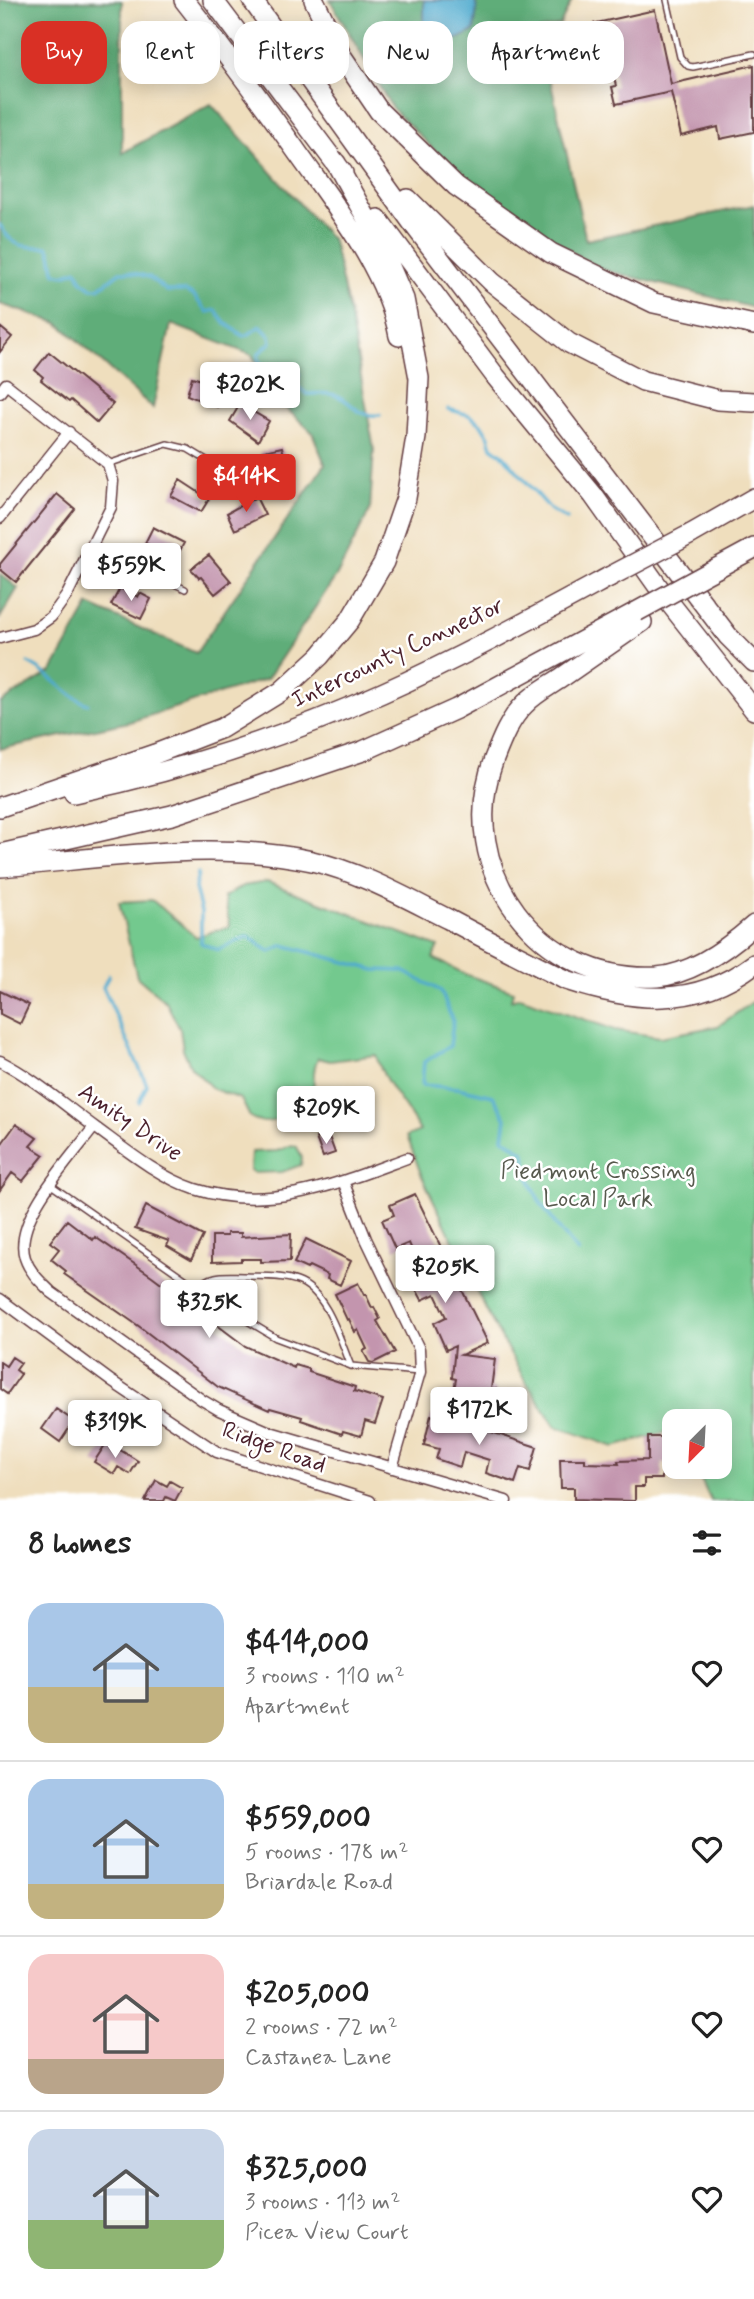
<!DOCTYPE html>
<meta charset="utf-8">
<style>
:root{--surface:#fff;--page:#f6f6f6;--text:#222;--muted:#767676;--line:#e0e0e0;--accent:#d93025}
body{margin:0;font-family:Mynerve,sans-serif;background:var(--page);color:var(--text);height:100vh;display:flex;flex-direction:column;font-size:26px;white-space:nowrap}
*{box-sizing:border-box;margin:0}
p{font-size:23px;color:var(--muted)}
.icon{flex:none;width:38px;height:38px;fill:none;stroke:currentColor;stroke-width:2;stroke-linecap:round;stroke-linejoin:round}
.map{position:relative;height:1501px;overflow:hidden}
.drawer{display:flex;flex-direction:column;background:var(--surface);flex:1}
.drawer>*{flex:none}
.top-card{position:absolute;left:21px;top:21px;width:712px;height:63px;display:flex;gap:14px}
.needle{width:46px;rotate:204deg}
.controls{position:absolute;left:662px;top:1409px;display:grid;gap:14px}
.controls a{display:grid;place-items:center;width:70px;height:70px;border-radius:14px;background:var(--surface);box-shadow:0 4px 18px #0003;font-size:35px}
.price{position:absolute;translate:-50% -60px;padding:0 16px;border-radius:7px;background:#fff;color:#222;font-size:23px;line-height:46px;filter:drop-shadow(0 2px 4px #0008)}
.price::after{content:'';position:absolute;left:50%;top:42px;width:21px;height:16px;margin-left:-10px;background:inherit;clip-path:polygon(0 0,100% 0,50% 100%)}
.price.active{background:var(--accent);color:#fff}
ul{padding:0;list-style:none}
li{display:flex;align-items:center;gap:21px;height:175px;padding:0 28px}
li+li{border-top:2px solid var(--line)}
li span{display:grid;place-items:center;flex:none;width:196px;height:140px;border-radius:21px;color:#555}
li>.icon{margin-inline-start:auto}
span .icon{width:84px;height:84px;fill:#fffc;stroke-width:1}
li b{font-size:30px}
h2{display:flex;justify-content:space-between;align-items:center;height:84px;padding:0 28px;font-size:30px}
.tag{padding:0 24px;border-radius:21px;background:var(--surface);box-shadow:0 4px 18px #0003;font-size:24px;line-height:63px}
.tag.active{background:var(--accent);color:#fff}
.map>svg:first-child{display:block}
</style>
<div class="map">
<svg width="754" height="1501" viewBox="0 0 754 1501">
<rect width="100%" height="100%" fill="#fff"/>
<filter id="ink" filterUnits="userSpaceOnUse"><feTurbulence type="fractalNoise" baseFrequency=".0143" numOctaves="2"/><feDisplacementMap in="SourceGraphic" scale="14" xChannelSelector="R" yChannelSelector="G"/><feConvolveMatrix kernelMatrix="1 2 1 2 8 2 1 2 1" color-interpolation-filters="sRGB"/></filter>
<filter id="wash" filterUnits="userSpaceOnUse"><feTurbulence type="fractalNoise" baseFrequency=".00686" numOctaves="4" result="noise"/><feDisplacementMap in="SourceGraphic" scale="28" xChannelSelector="R" yChannelSelector="G"/><feGaussianBlur stdDeviation="1.57" result="paint"/><feColorMatrix in="noise" values="0 0 0 0 0 0 0 0 0 0 0 0 0 0 0 0 0 1.4 0 .05"/><feComposite in="paint" operator="in"/></filter>
<g filter="url(#wash)">
<rect width="100%" height="100%" fill="#efdebd"/>
<path fill="#73c98e" stroke="#5e745c" stroke-width="2" d="M267 882 438 947 433 958 467 975 513 991 511 1000 520 997 615 1030 660 1037 718 1026 754 1001V1501H711L695 1467 719 1466V1421H674V1430L614 1447 555 1426 523 1377 488 1314 421 1174 407 1136 420 1131C406 1105 384 1084 376 1055L330 1061 318 1058C310 1073 317 1082 311 1095 306 1105 278 1122 265 1122 260 1122 255 1120 250 1117L241 1099 213 1089 191 1067 183 1049 180 1029 166 1002 137 977 119 902 152 900 196 937 230 926 224 897 243 886Z
M292 1145 297 1147 302 1158 301 1165 282 1172 254 1173 250 1170 251 1152 277 1151Z"/>
<path fill="#5ead79" stroke="#546652" stroke-width="2" d="M0 0 122 1V153L211 104 333 241 350 316 374 449 370 510 337 575 267 679 129 722 0 749V703L52 671 89 605 196 653 325 464 312 432 274 397 252 355 171 324 153 408 58 323 0 304Z
M330 0H572L560 25 539 30 586 240 754 205V308L597 268 469 185 392 108Z
M0 574 18 588 0 618Z"/>
<path fill="#50aace" stroke="#4d647c" stroke-width="2" d="M424 0H475L477 9 474 31 454 41 435 37 424 23Z"/>
<g fill="none" stroke-linecap="round" stroke-linejoin="round">
<path stroke="#50aace" stroke-width="3.5" d="M0 225C13 248 23 247 48 247 54 256 51 264 55 273L64 275 77 270 82 281 92 288H99L120 272H130L149 277 167 291H185L194 296 207 312 216 310 224 322 243 336 249 334 260 326 270 336 271 342 259 353 258 360 266 369 280 373 287 368H294L299 374 296 385 307 394C316 394 327 392 335 395 354 401 355 418 380 415
M448 409 469 415 481 424 489 437 492 447 504 456 551 510 567 519
M28 663C50 673 71 699 88 704
M198 873 195 888 201 912V943L218 950 248 936 270 952 283 945 375 970 403 971 441 991 453 1022 450 1046 424 1062 422 1085 458 1088 493 1096 506 1118 503 1138 525 1153C526 1193 554 1222 578 1252
M109 975 103 987 147 1085 139 1102"/>
</g>
<g id="blocks">
<path fill="#c395ae" d="M655 10 671 84 754 65V132L720 139 718 127 681 136 671 92 616 104 612 87 616 86 608 50 598 53 592 24Z
M0 327 12 337 0 352Z
M49 352 113 404 97 423 71 400 69 402 41 380 43 377 35 370Z
M192 377 223 387 217 407 187 395Z
M240 404 269 421 258 441 230 421Z
M282 447 290 479 268 484 260 452Z
M180 480 209 499 201 512 171 496Z
M57 494 75 509 16 582 0 569V564Z
M256 497 265 515 235 530 227 513Z
M153 527 184 543 176 558 145 543Z
M209 555 231 581 215 594 201 577 199 578 191 569Z
M120 588 138 597 140 593 151 599 141 619 111 605Z
M0 991 29 1005 20 1024 0 1014Z
M16 1124 37 1138 30 1146 44 1155 23 1181 12 1173 0 1190V1146Z
M328 1134 335 1153 323 1157 316 1138Z
M415 1194 488 1343 461 1355 495 1359 491 1389H496L492 1413 451 1406 456 1379 452 1378 455 1346 446 1350 434 1323 446 1317 435 1294 422 1300 407 1272 419 1266 409 1243 395 1249 382 1220 394 1215 390 1205Z
M146 1206 203 1236 191 1260 167 1246 169 1241 135 1229Z
M67 1220 93 1240 95 1237 152 1276 245 1346 294 1368 295 1365 309 1369V1372L355 1387 354 1391 383 1400 375 1424 365 1421 361 1436 343 1431 342 1434 301 1420 302 1417 270 1408 269 1410 218 1387 140 1327 64 1274 66 1271 51 1259 59 1249 50 1242Z
M227 1233H241V1237L291 1234 290 1261 261 1262V1259H241V1261L212 1262V1236H227Z
M306 1239 351 1261 340 1285 327 1279 328 1275 309 1266 307 1269 294 1263Z
M358 1283 364 1295H366L372 1308 374 1307 380 1319 377 1321 395 1352 373 1363 369 1362 363 1351 367 1349 358 1330 355 1332 349 1319 347 1320 335 1294Z
M12 1357 21 1363 16 1370 21 1374 7 1394 0 1389V1362L6 1366Z
M56 1409 74 1421 60 1442 42 1429Z
M431 1415 444 1419 445 1417 537 1447 530 1471 520 1468 515 1483 486 1473 489 1460 464 1452 460 1467 436 1459 439 1449 424 1445Z
M648 1437H672L673 1462 662 1463V1479H644V1487H635V1501L574 1499V1488H561L560 1459H585V1463L619 1464 618 1461 648 1460Z
M107 1442 138 1461 130 1474 118 1467 114 1474 94 1462Z
M156 1480 167 1486 170 1481 182 1488 175 1501 166 1497 164 1501H145Z"/>
</g>
</g>
<g filter="url(#ink)">
<use href="#blocks" fill-opacity="0" stroke="#633c41" stroke-width="2"/>
<g fill="none" stroke-linecap="round" stroke-linejoin="round">
<defs>
<path id="lane" d="M667 0 680 57 688 66 693 67 754 54
M108 464 167 444 188 449 241 481
M93 545 185 589
M51 1185 231 1311 276 1338 351 1366 419 1372
M198 1288C211 1273 225 1276 243 1276 261 1277 280 1275 297 1281 327 1291 340 1340 351 1366"/>
<path id="street" d="M0 392 6 384 108 464 113 481 111 507 67 595 51 617 34 629 0 638
M0 518 69 432
M0 1061C35 1079 64 1105 96 1128 126 1150 159 1177 195 1189 269 1213 339 1183 407 1158
M94 1127C72 1157 12 1219 25 1258 30 1273 41 1282 51 1292L202 1400 219 1410 270 1432 506 1501
M343 1181 366 1239 419 1349 420 1372 392 1468
M0 1299 111 1381 217 1452 370 1501"/>
<path id="highway" d="M184 0C225 52 264 105 302 159 339 211 387 272 399 336
M213 0 343 173
M252 0 414 225 728 636 754 662
M314 0 341 55 379 111 456 186 551 253 654 303 754 325
M408 199 492 282 569 343 643 381 718 400 754 402
M378 219 496 377 593 495 669 602 754 710
M691 534 754 498
M717 568 754 548
M642 622C616 640 590 658 564 676 551 685 535 693 525 704 510 718 501 741 494 759 453 870 540 984 657 977 693 974 728 948 754 925
M74 793C179 771 284 737 382 693 460 658 535 617 609 577
M0 807 155 754 222 728 282 691 320 656 350 620 384 562 406 498 416 437 419 378 404 299 379 241 336 163
M0 854 172 815 363 751 456 709 636 612
M0 867C100 859 213 839 312 861 360 872 404 897 448 919 487 940 527 960 566 980 633 1002 694 1009 754 964"/>
</defs>
<use href="#lane" stroke="#633c41" stroke-width="8"/>
<use href="#street" stroke="#633c41" stroke-width="13"/>
<use href="#highway" stroke="#633c41" stroke-width="22"/>
<use href="#lane" stroke="#fff" stroke-width="5"/>
<use href="#street" stroke="#fff" stroke-width="10"/>
<use href="#highway" stroke="#fff" stroke-width="19"/>
<defs>
<path id="highway-bridge" d="M609 577 691 534
M636 612 717 568"/>
</defs>
<use href="#highway-bridge" stroke="#633c41" stroke-width="22" stroke-linecap="butt"/>
<use href="#highway-bridge" stroke="#fff" stroke-width="19"/>
</g>
</g>
<g text-anchor="middle" dominant-baseline="central" stroke-width="5" stroke-linejoin="round" paint-order="stroke">
<g font-size="24" fill="#4a1f2b" stroke="#fff">
<text transform="translate(398 653) rotate(-25)">Intercounty Connector</text>
<text transform="translate(130 1123) rotate(34)">Amity Drive</text>
<text transform="translate(274 1448) rotate(20)">Ridge Road</text>
</g>
<g font-size="24" fill="#585a4e" stroke="#fff">
<text x="598" y="1171">Piedmont Crossing<tspan x="598" dy="28">Local Park</tspan></text>
</g>
</g>
</svg>
<div class="controls">
<a><svg class="needle" viewBox="-14 -14 28 28"><path d="M0-13l5 13h-10z" fill="#e53935"/><path d="M0 13l5-13h-10z" fill="#767676"/></svg></a>
</div>
<b class="price" style="left:250px;top:422px">$202K</b>
<b class="price active" style="left:246px;top:514px">$414K</b>
<b class="price" style="left:131px;top:603px">$559K</b>
<b class="price" style="left:326px;top:1146px">$209K</b>
<b class="price" style="left:445px;top:1305px">$205K</b>
<b class="price" style="left:209px;top:1340px">$325K</b>
<b class="price" style="left:479px;top:1447px">$172K</b>
<b class="price" style="left:115px;top:1460px">$319K</b>
<div class="top-card">
<a class="tag active">Buy</a>
<a class="tag">Rent</a>
<a class="tag">Filters</a>
<a class="tag">New</a>
<a class="tag">Apartment</a>
</div>
</div>
<section class="drawer">
<h2>8 homes<svg class="icon" aria-label="filters" viewBox="0 0 24 24"><path d="M4 7h16M4 17h16"/><circle cx="9" cy="7" r="2"/><circle cx="15" cy="17" r="2"/></svg></h2>
<ul>
<li><span style="background:linear-gradient(#a9c7e8 60%,#c2b280 0)"><svg class="icon" aria-label="home" viewBox="0 0 24 24"><path d="M3 11l9-7 9 7M6 9v11h12V9"/></svg></span><div><b>$414,000</b><p>3 rooms · 110 m²</p><p>Apartment</p></div><svg class="icon" aria-label="heart" viewBox="0 0 24 24"><path d="M12 20l-8-8c-3-5 5-10 8-4 3-6 11-1 8 4z"/></svg></li>
<li><span style="background:linear-gradient(#a9c7e8 75%,#c2b280 0)"><svg class="icon" aria-label="home" viewBox="0 0 24 24"><path d="M3 11l9-7 9 7M6 9v11h12V9"/></svg></span><div><b>$559,000</b><p>5 rooms · 178 m²</p><p>Briardale Road</p></div><svg class="icon" aria-label="heart" viewBox="0 0 24 24"><path d="M12 20l-8-8c-3-5 5-10 8-4 3-6 11-1 8 4z"/></svg></li>
<li><span style="background:linear-gradient(#f6c9c9 75%,#b9a48a 0)"><svg class="icon" aria-label="home" viewBox="0 0 24 24"><path d="M3 11l9-7 9 7M6 9v11h12V9"/></svg></span><div><b>$205,000</b><p>2 rooms · 72 m²</p><p>Castanea Lane</p></div><svg class="icon" aria-label="heart" viewBox="0 0 24 24"><path d="M12 20l-8-8c-3-5 5-10 8-4 3-6 11-1 8 4z"/></svg></li>
<li><span style="background:linear-gradient(#c9d6e8 65%,#8fb573 0)"><svg class="icon" aria-label="home" viewBox="0 0 24 24"><path d="M3 11l9-7 9 7M6 9v11h12V9"/></svg></span><div><b>$325,000</b><p>3 rooms · 113 m²</p><p>Picea View Court</p></div><svg class="icon" aria-label="heart" viewBox="0 0 24 24"><path d="M12 20l-8-8c-3-5 5-10 8-4 3-6 11-1 8 4z"/></svg></li>
</ul>
</section>
